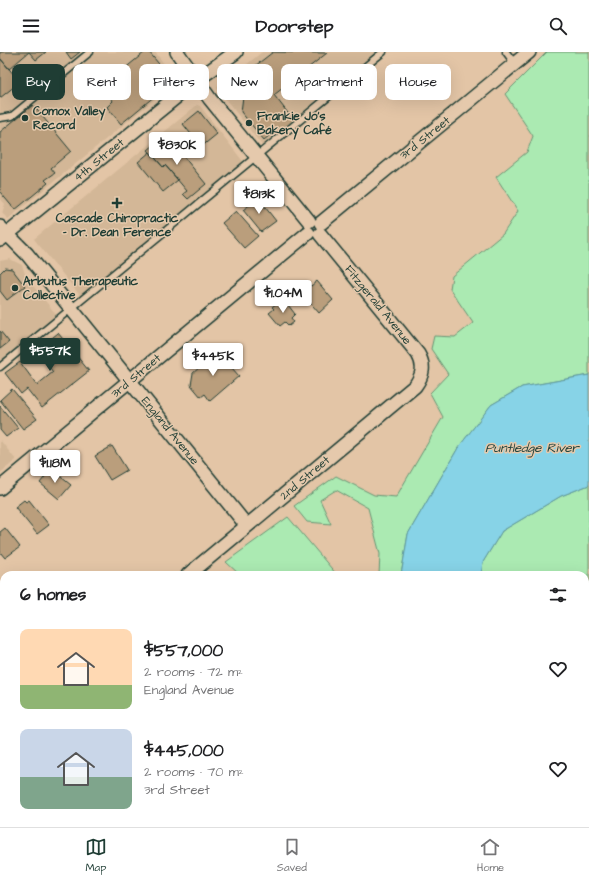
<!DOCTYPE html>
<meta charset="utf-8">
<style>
:root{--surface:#fff;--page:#f2f2f2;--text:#202124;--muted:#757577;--line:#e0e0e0;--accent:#1f3d34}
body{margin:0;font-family:"Architects Daughter",sans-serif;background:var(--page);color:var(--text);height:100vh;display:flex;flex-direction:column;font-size:15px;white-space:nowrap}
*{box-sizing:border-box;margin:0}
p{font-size:13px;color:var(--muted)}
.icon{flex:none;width:22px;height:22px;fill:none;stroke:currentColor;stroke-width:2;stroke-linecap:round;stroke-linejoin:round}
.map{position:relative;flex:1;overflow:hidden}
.sheet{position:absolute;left:0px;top:519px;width:589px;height:256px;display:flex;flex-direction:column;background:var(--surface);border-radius:12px 12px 0 0;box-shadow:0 4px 16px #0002}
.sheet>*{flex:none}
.top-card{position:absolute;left:12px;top:12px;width:565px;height:36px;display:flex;gap:8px}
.price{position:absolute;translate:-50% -34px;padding:0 9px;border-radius:4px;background:#fff;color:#222;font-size:13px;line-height:26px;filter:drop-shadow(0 1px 2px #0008)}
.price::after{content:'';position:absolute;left:50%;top:24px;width:12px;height:9px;margin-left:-6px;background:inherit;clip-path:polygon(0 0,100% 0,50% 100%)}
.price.active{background:var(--accent);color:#fff}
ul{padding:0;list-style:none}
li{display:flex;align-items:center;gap:12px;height:100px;padding:0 20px}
li span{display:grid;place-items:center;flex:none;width:112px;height:80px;border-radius:8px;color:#555}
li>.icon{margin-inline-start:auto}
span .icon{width:48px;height:48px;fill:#fffc;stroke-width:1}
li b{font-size:17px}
h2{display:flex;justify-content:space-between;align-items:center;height:48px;padding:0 20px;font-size:17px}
.tag{padding:0 14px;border-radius:8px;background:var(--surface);box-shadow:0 4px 16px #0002;font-size:14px;line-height:36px}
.tag.active{background:var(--accent);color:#fff}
header{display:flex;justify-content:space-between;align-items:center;height:52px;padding:0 20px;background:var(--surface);font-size:18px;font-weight:700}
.tab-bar{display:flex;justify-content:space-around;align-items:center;height:56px;border-top:1px solid var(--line);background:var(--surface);font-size:11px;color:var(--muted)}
.tab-bar a{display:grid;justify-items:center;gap:2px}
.tab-bar .active{color:var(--accent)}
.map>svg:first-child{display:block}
</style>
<header><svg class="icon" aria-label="menu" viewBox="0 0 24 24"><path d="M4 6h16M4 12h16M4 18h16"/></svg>Doorstep<svg class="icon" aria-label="search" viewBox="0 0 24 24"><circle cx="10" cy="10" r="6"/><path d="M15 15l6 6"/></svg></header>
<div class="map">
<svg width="589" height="775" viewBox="0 0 589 775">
<rect width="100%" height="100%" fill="#e3c5a6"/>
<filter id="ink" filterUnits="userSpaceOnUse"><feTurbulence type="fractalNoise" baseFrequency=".025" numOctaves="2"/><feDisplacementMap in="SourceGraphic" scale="8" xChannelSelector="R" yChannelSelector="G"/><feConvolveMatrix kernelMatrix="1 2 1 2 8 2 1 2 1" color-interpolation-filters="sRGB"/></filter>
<g filter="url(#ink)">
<path fill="#d3b797" d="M0 0H155L177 29 8 167 2 161 5 152 0 146Z
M262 0H383L264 96 217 36 220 27 234 14 246 13Z
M197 53 200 54 245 112 83 247 34 187Z
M10 207 22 213 26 225 59 266 0 315V209Z
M0 388 16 408 0 421Z"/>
<path fill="#abeab2" stroke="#659473" d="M547 0H589V323L522 335 491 353 458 396 408 482 401 523H379L380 502 368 456 336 438 320 448 331 472 307 470 294 454 336 424 374 443 396 445 443 365 430 341 448 322 431 297 434 284 455 285 473 271 450 237 452 224 503 182 518 159 496 125 527 100 533 84 505 42Z
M589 433V775H425L426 771H585V523H481L483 510 502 479 561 444Z
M288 465 337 523H240L226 510Z
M272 771H317L315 775H269Z"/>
<path fill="#87d3e7" stroke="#5d979f" d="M589 323V433L561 444 502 479 483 510 481 523H401L408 482 458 396 491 353 522 335Z
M317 771H426L425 775H315Z"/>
<path fill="#ba9e7c" stroke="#1f3d34" d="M0 0H29L9 17 0 6Z
M29 0H46L36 8Z
M66 0H80L71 7Z
M145 0H149L173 29 121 72 107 55 113 49 102 35Z
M273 0 327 1 274 43 294 69 281 79 279 76 264 88 241 60 246 21Z
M0 6 20 30 0 46Z
M33 53 71 99 51 116 55 121 45 128 48 131 15 158 0 140V80Z
M199 59 217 82 201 95 183 72Z
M166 83 206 132 188 147 183 142 187 139 165 113 163 115 148 98Z
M150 100 163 115 165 113 178 128 163 140 138 110Z
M258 146 276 169 261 180 243 158Z
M236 159 258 184 244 196 222 171Z
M5 216 12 217 25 234 7 248 0 239V221Z
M317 229 333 248 319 261 301 240 309 232 311 234Z
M285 249 295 262 291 266 294 270 289 274 285 270 280 274 269 261 274 257 272 255 278 250 280 252Z
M0 279 9 290 0 297Z
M58 281 89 319 42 356 27 337 21 342 5 321 20 310 37 333 53 320 36 299Z
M218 300 239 324 210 349 205 342 201 345 191 333 193 321Z
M12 337 37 367 23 377 0 348Z
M0 354 18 376 6 385 0 378Z
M112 394 127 418 110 428 95 404Z
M51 417 71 433 59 447 40 431Z
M24 448 26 450 29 448 49 473 37 482 15 455Z
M5 476 20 495 5 506 0 500V480Z
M0 600 4 605V639L0 642Z
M4 723V767L0 762V726Z"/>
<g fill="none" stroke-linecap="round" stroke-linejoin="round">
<defs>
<path id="lane" d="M506 0 515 12
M0 66 12 64 90 0
M0 315 383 0"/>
<path id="street" d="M177 0 210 47 309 169
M321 171 529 0
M0 175 27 202 247 474
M0 188 197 28 236 0
M0 436 308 181
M188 523 415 334C423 323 425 314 418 302L320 182
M0 541 4 546
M0 677 4 674
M178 775 183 771"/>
</defs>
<use href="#lane" stroke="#1f3d34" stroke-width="9"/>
<use href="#street" stroke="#1f3d34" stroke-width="16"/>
<use href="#lane" stroke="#e5c9ac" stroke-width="6"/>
<use href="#street" stroke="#e5c9ac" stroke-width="13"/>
</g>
</g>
<g fill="#1f3d34" stroke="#e5c9ac" stroke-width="1.5">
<circle cx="25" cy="66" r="4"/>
<circle cx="249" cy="71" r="4"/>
<path d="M115 145h4v4h4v4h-4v4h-4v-4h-4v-4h4z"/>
<circle cx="15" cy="236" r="4"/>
</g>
<g text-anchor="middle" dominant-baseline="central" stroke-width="3" stroke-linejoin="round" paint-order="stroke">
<g font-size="12" font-weight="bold" fill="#1f3d34" stroke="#e5c9ac" text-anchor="start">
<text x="33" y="59">Comox Valley<tspan x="33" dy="14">Record</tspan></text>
<text x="257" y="64">Frankie Jo's<tspan x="257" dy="14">Bakery Café</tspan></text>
<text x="117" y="166" text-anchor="middle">Cascade Chiropractic<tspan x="117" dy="14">- Dr. Dean Ference</tspan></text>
<text x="23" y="229">Arbutus Therapeutic<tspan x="23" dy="14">Collective</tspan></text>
</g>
<g font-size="12" fill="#1f3d34" stroke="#e5c9ac">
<text transform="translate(425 86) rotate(-39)">3rd Street</text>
<text transform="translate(99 108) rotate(-39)">4th Street</text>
<text transform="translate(378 253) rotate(51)">Fitzgerald Avenue</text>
<text transform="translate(136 324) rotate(-40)">3rd Street</text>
<text transform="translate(170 379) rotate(51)">England Avenue</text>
<text transform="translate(305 426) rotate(-40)">2nd Street</text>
</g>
<g font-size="13" font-style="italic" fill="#24443d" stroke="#e5c9ac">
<text x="532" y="396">Puntledge River</text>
</g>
</g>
</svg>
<b class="price" style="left:177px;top:114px">$830K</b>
<b class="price" style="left:259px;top:163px">$813K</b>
<b class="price" style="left:283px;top:262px">$1.04M</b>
<b class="price active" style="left:50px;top:320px">$557K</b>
<b class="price" style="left:213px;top:325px">$445K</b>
<b class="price" style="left:55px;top:432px">$1.18M</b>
<div class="top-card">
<a class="tag active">Buy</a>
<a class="tag">Rent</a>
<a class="tag">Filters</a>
<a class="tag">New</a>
<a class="tag">Apartment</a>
<a class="tag">House</a>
</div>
<section class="sheet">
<h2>6 homes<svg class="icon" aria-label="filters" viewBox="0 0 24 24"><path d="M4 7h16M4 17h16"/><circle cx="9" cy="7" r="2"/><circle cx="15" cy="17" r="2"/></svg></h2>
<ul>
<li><span style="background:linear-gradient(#ffd9b3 70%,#8fb573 0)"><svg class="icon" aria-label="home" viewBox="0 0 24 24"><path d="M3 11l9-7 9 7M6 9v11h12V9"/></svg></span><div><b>$557,000</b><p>2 rooms · 72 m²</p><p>England Avenue</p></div><svg class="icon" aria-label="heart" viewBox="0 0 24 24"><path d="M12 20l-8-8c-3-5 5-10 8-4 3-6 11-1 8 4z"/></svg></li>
<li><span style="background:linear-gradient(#c9d6e8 60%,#7fa58c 0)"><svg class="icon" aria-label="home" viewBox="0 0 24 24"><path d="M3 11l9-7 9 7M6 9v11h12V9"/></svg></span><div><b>$445,000</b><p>2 rooms · 70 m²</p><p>3rd Street</p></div><svg class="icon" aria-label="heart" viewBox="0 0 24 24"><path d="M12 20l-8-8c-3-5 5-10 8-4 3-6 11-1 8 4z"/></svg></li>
</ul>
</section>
</div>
<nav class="tab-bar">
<a class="active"><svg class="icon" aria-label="map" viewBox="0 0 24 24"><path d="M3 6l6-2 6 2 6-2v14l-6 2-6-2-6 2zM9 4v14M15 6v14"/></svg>Map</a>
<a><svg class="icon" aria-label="saved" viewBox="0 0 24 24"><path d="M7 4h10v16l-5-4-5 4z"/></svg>Saved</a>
<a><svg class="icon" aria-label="home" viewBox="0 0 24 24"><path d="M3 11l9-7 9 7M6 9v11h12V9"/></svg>Home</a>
</nav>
